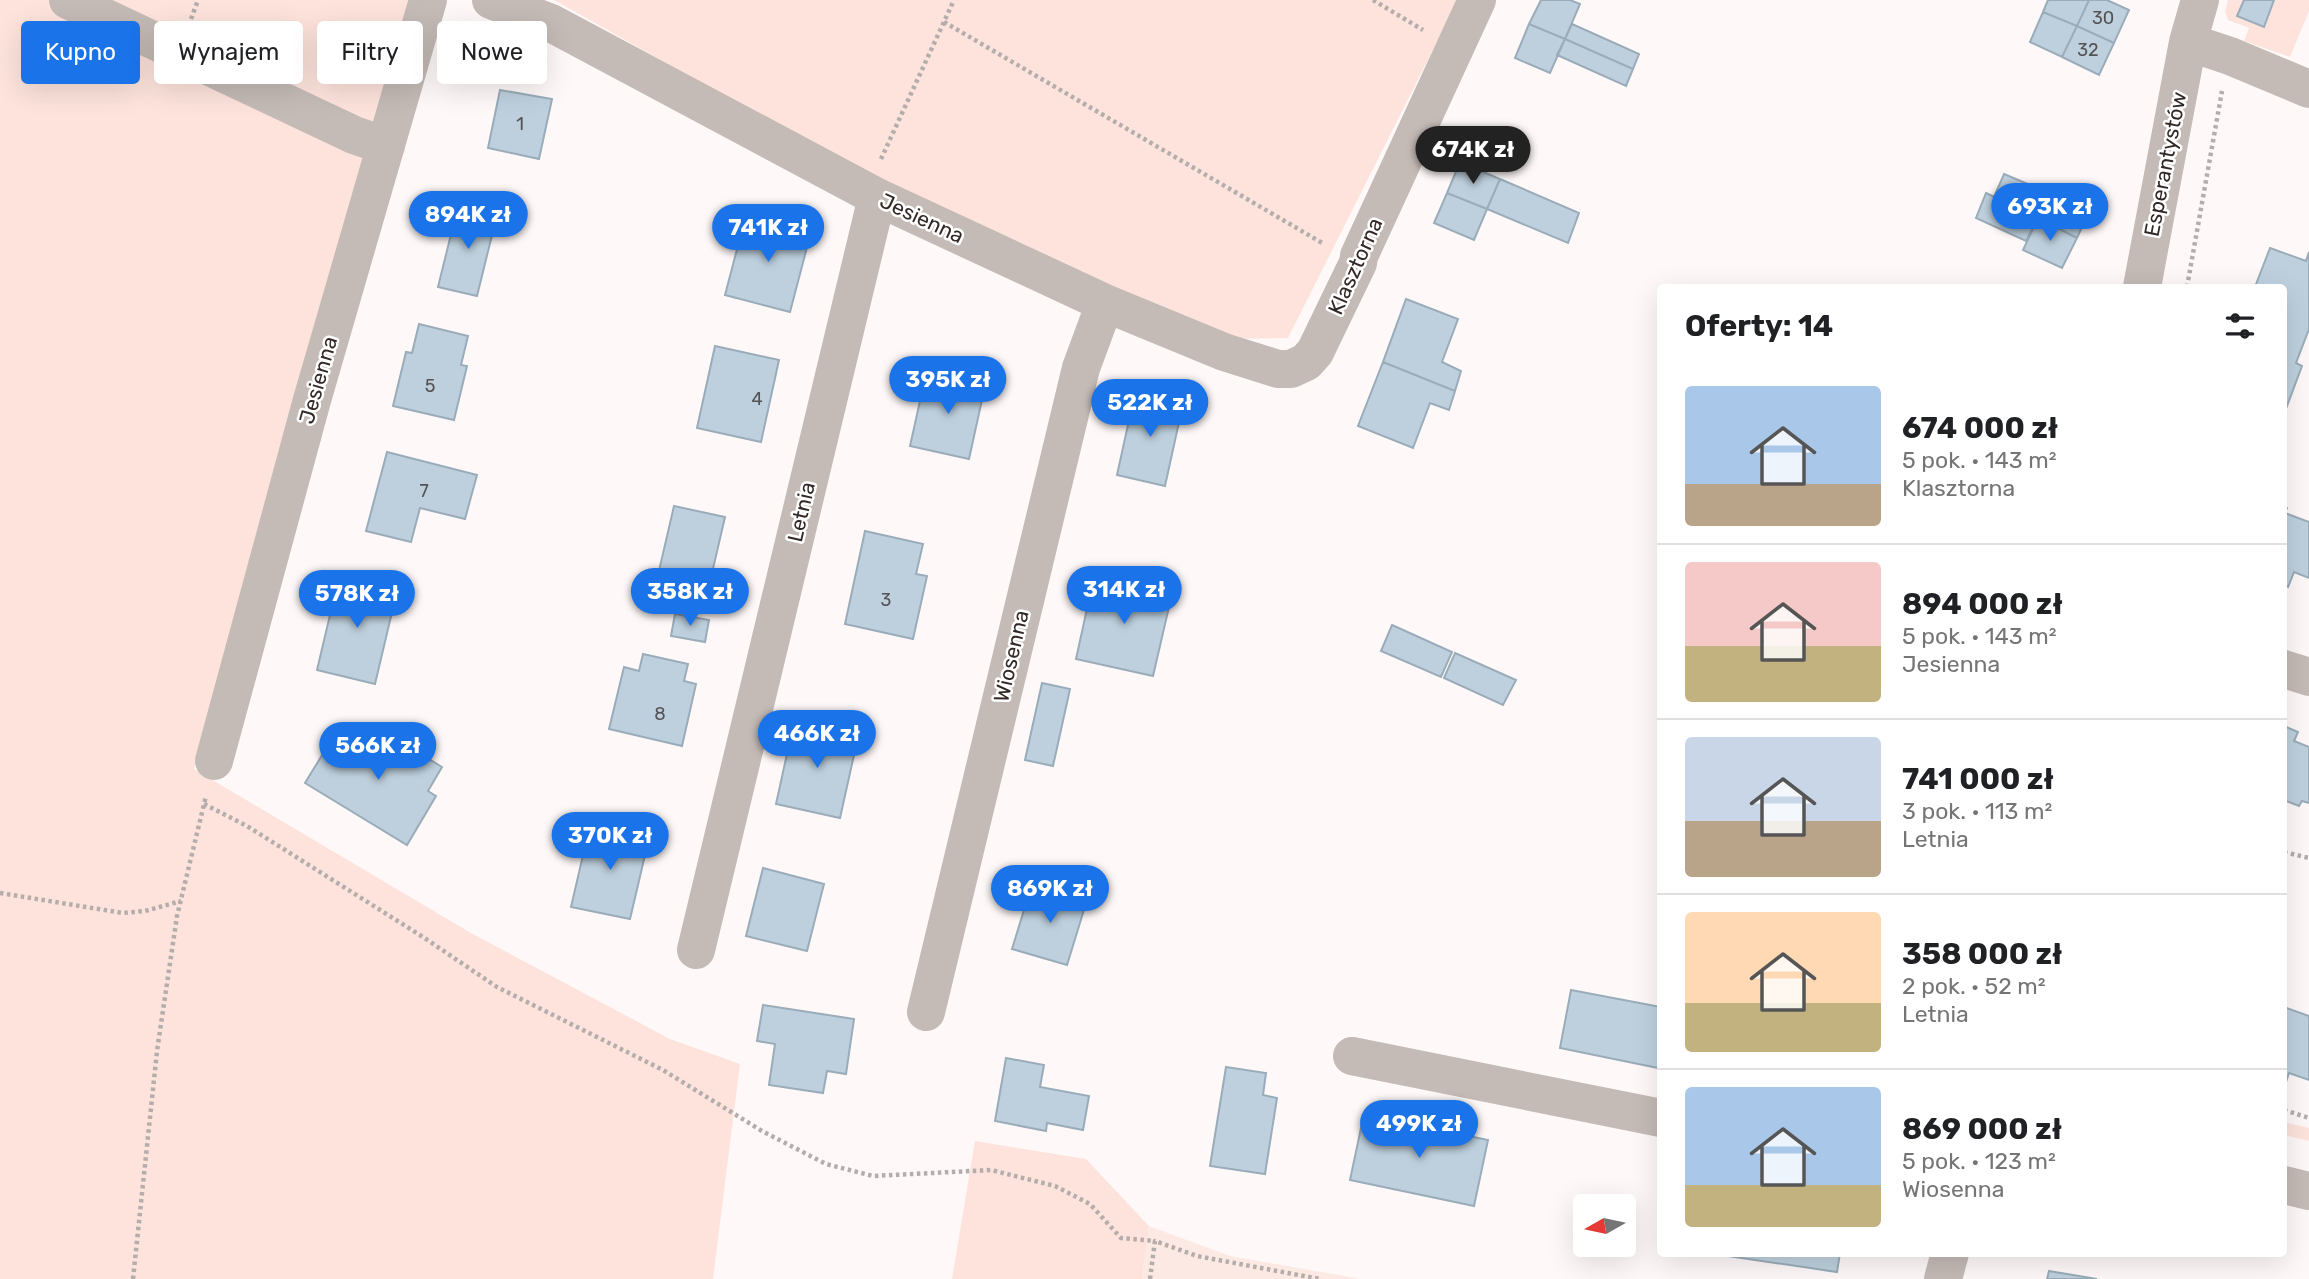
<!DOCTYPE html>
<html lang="pl">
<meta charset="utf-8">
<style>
:root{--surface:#fff;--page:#f6f6f6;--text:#202124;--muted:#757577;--line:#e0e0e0;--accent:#1a73e8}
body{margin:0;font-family:Rubik,sans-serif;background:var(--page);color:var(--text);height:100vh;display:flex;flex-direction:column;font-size:26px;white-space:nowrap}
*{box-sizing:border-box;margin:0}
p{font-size:23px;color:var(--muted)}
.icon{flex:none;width:38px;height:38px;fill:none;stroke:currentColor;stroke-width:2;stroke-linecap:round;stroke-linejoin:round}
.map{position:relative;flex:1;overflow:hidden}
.drawer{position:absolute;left:1657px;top:284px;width:630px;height:973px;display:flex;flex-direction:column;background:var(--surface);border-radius:7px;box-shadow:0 7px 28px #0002}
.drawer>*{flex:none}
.banner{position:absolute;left:21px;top:21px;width:665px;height:63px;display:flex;gap:14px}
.needle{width:46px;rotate:261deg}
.controls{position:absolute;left:1573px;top:1194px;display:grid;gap:14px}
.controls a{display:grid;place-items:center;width:63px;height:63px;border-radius:7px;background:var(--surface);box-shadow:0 7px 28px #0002;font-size:35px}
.price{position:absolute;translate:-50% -60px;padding:0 16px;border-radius:24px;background:var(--accent);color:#fff;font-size:23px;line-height:46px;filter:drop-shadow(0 2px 4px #0008)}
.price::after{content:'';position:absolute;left:50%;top:42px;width:21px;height:16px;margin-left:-10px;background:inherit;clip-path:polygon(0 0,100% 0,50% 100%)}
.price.active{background:#222;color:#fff}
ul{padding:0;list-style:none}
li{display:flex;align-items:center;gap:21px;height:175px;padding:0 28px}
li+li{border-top:2px solid var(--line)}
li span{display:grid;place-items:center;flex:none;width:196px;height:140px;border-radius:7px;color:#555}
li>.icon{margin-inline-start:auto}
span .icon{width:84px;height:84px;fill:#fffc;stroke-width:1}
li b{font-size:30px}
h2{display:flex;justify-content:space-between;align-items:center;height:84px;padding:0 28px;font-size:30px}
.tag{padding:0 24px;border-radius:7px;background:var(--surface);box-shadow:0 7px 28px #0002;font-size:24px;line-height:63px}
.tag.active{background:var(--accent);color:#fff}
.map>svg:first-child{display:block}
</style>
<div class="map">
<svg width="2309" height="1279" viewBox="0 0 2309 1279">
<rect width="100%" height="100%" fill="#fef9f8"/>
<path fill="#fce9e3" d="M1149 1226 1230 1256 1361 1279H1142Z"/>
<path fill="#fde3dc" d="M0 0H414C331 254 261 511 194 769L471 933 670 1039 740 1064 713 1279H0Z
M554 0H1458L1288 338 1226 339 862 173Z
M2228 0H2309V11L2290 57 2244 41 2249 28 2228 20 2225 11Z
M2284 1122 2309 1128V1141L2284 1135Z
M975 1141 1086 1159 1149 1226 1142 1279H952Z"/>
<path fill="#bed0de" stroke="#9aacb9" stroke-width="2" d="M1541 0H1570L1580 4 1565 39 1529 24Z
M2048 0H2089L2077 26 2043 12Z
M2089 0H2107L2129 10 2114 43 2077 26Z
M2244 0H2274L2264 27 2237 16Z
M2043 12 2077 26 2062 57 2030 42Z
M1529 24 1565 39 1550 73 1515 58Z
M1572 24 1639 54 1633 69 1565 39Z
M2077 26 2114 43 2099 75 2062 57Z
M1565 39 1633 69 1626 86 1557 55Z
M500 90 552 99 539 159 488 148Z
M1460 162 1500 179 1487 209 1447 193Z
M2004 174 2049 193 2038 218 1994 197Z
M1500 179 1579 213 1568 243 1487 209Z
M2052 188 2092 206 2077 238 2038 218Z
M1447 193 1487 209 1474 240 1434 223Z
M1986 193 2038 218 2026 241 1976 218Z
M458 206 497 215 477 296 438 287Z
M746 215 811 232 790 312 725 295Z
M2038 218 2077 238 2062 268 2023 250Z
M2270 248 2306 261 2309 252V329L2296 363 2302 366 2284 414V287H2255Z
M1406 299 1458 319 1442 362 1461 371 1455 391 1383 362Z
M419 324 468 336 461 365 467 366 454 420 393 406 406 352 412 353Z
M715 346 779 360 761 442 697 428Z
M1383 362 1455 391 1449 410 1430 403 1413 448 1358 426Z
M926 374 985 386 969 459 910 446Z
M1135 393 1183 404 1165 486 1117 475Z
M387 452 477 475 465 519 420 508 411 542 366 531Z
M674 506 725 517 706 599 655 588Z
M2284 506 2287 508 2285 513 2309 522V578L2294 572 2288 587 2284 585Z
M865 531 923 544 916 574 927 576 913 639 845 624Z
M339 577 397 591 375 684 317 670Z
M1094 577 1172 594 1153 676 1076 659Z
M675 614 709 620 705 642 671 636Z
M1392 625 1452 652 1441 677 1381 651Z
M1455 653 1516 680 1503 705 1444 678Z
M643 654 688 664 684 681 696 684 682 746 609 729 624 667 639 671Z
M1042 683 1070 689 1053 766 1025 760Z
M794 722 858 737 840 818 776 804Z
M2284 726 2298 732 2294 741 2309 747V803L2302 801 2299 806 2284 800Z
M378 728 442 767 428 791 436 796 407 845 305 783 335 734 364 752Z
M590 825 649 838 630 919 571 907Z
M763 868 824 884 807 951 746 936Z
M1032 884 1087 900 1067 965 1012 949Z
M1571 990 1661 1007V1054L1658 1068 1560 1048Z
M763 1005 854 1019 846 1074 827 1071 823 1093 769 1085 775 1044 757 1041Z
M2284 1007 2309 1016V1080L2289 1073 2286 1082 2284 1081Z
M1006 1058 1044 1065 1040 1087 1089 1096 1083 1130 1047 1123 1046 1131 995 1121Z
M1226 1067 1266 1073 1263 1095 1277 1098 1265 1174 1210 1166Z
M1364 1114 1488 1140 1474 1206 1350 1180Z
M1722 1253H1840L1837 1272 1721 1255Z
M2049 1271 2097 1279H2047Z"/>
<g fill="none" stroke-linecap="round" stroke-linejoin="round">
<path stroke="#b4adab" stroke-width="4.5" stroke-dasharray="3.5 3.5" stroke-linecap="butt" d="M1373 0 1423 30
M191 19 198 0
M944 22 1324 244
M881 159 954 0
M2187 287 2222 91
M204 804 247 826 423 937 497 987 663 1070 762 1131 826 1164 873 1176 991 1170 1055 1186 1090 1204 1121 1238 1155 1241
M2284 852 2309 858
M0 893 123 913 145 911 181 901
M2284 1110 2309 1118
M133 1279 157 1051 177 916 206 796
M1150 1279 1155 1241 1197 1256 1320 1279"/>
<path stroke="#c4bab6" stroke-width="38" d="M68 0 354 135 386 146
M491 0 551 23 877 197 1105 303 1224 352 1278 369H1291L1306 362 1315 352 1358 263 1359 256 1477 0
M2188 42 2230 56 2309 89
M2142 287 2188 42 2200 0
M2284 669 2309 677
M214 761 312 400 428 0
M696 950 877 197
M926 1012 1081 368 1105 303
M1352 1056 1661 1118
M2284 1185 2309 1191
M1943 1279 1950 1253"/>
</g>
<g text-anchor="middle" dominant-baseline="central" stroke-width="5" stroke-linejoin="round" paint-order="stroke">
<g font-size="18" fill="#545253">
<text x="2103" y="18">30</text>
<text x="2088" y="50">32</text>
<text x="520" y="124">1</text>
<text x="430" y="386">5</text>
<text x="757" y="399">4</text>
<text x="424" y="491">7</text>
<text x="886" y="600">3</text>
<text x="660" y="714">8</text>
</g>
<g font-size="21" fill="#312825" stroke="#fff">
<text transform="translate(2165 164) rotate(-79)">Esperantystów</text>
<text transform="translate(922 218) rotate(25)">Jesienna</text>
<text transform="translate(1355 266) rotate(-66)">Klasztorna</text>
<text transform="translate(318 380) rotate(-74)">Jesienna</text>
<text transform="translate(801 512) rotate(-77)">Letnia</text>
<text transform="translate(1011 656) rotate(-77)">Wiosenna</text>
</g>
</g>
</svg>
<div class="controls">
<a><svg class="needle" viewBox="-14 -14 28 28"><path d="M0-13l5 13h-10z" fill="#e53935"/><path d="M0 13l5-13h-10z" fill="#757577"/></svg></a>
</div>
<b class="price active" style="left:1473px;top:186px">674K zł</b>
<b class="price" style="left:2050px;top:243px">693K zł</b>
<b class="price" style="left:468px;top:251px">894K zł</b>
<b class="price" style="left:768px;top:264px">741K zł</b>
<b class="price" style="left:948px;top:416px">395K zł</b>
<b class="price" style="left:1150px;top:439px">522K zł</b>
<b class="price" style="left:1124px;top:626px">314K zł</b>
<b class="price" style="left:690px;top:628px">358K zł</b>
<b class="price" style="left:357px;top:630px">578K zł</b>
<b class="price" style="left:817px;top:770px">466K zł</b>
<b class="price" style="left:378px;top:782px">566K zł</b>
<b class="price" style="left:610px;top:872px">370K zł</b>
<b class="price" style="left:1050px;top:925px">869K zł</b>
<b class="price" style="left:1419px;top:1160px">499K zł</b>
<div class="banner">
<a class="tag active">Kupno</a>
<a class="tag">Wynajem</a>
<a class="tag">Filtry</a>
<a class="tag">Nowe</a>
</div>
<section class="drawer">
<h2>Oferty: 14<svg class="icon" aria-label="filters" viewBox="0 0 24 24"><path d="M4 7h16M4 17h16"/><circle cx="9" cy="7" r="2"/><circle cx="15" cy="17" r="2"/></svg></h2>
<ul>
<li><span style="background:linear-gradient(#a9c7e8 70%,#b9a48a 0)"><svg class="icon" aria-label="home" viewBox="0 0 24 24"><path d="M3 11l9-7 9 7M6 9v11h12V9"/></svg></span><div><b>674 000 zł</b><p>5 pok. · 143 m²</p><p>Klasztorna</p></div></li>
<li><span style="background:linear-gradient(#f6c9c9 60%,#c2b280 0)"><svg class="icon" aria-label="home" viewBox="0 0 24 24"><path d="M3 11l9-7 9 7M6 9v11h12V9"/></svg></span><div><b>894 000 zł</b><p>5 pok. · 143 m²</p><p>Jesienna</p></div></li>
<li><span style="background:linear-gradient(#c9d6e8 60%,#b9a48a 0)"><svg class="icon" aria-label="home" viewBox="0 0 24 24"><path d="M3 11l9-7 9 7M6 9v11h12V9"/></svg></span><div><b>741 000 zł</b><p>3 pok. · 113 m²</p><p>Letnia</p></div></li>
<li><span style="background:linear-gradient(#ffd9b3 65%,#c2b280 0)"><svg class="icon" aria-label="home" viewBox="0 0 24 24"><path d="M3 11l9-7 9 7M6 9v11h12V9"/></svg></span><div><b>358 000 zł</b><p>2 pok. · 52 m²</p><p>Letnia</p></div></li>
<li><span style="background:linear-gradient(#a9c7e8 70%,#c2b280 0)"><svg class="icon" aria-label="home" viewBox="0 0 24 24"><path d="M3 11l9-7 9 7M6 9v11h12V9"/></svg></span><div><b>869 000 zł</b><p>5 pok. · 123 m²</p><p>Wiosenna</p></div></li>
</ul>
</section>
</div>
